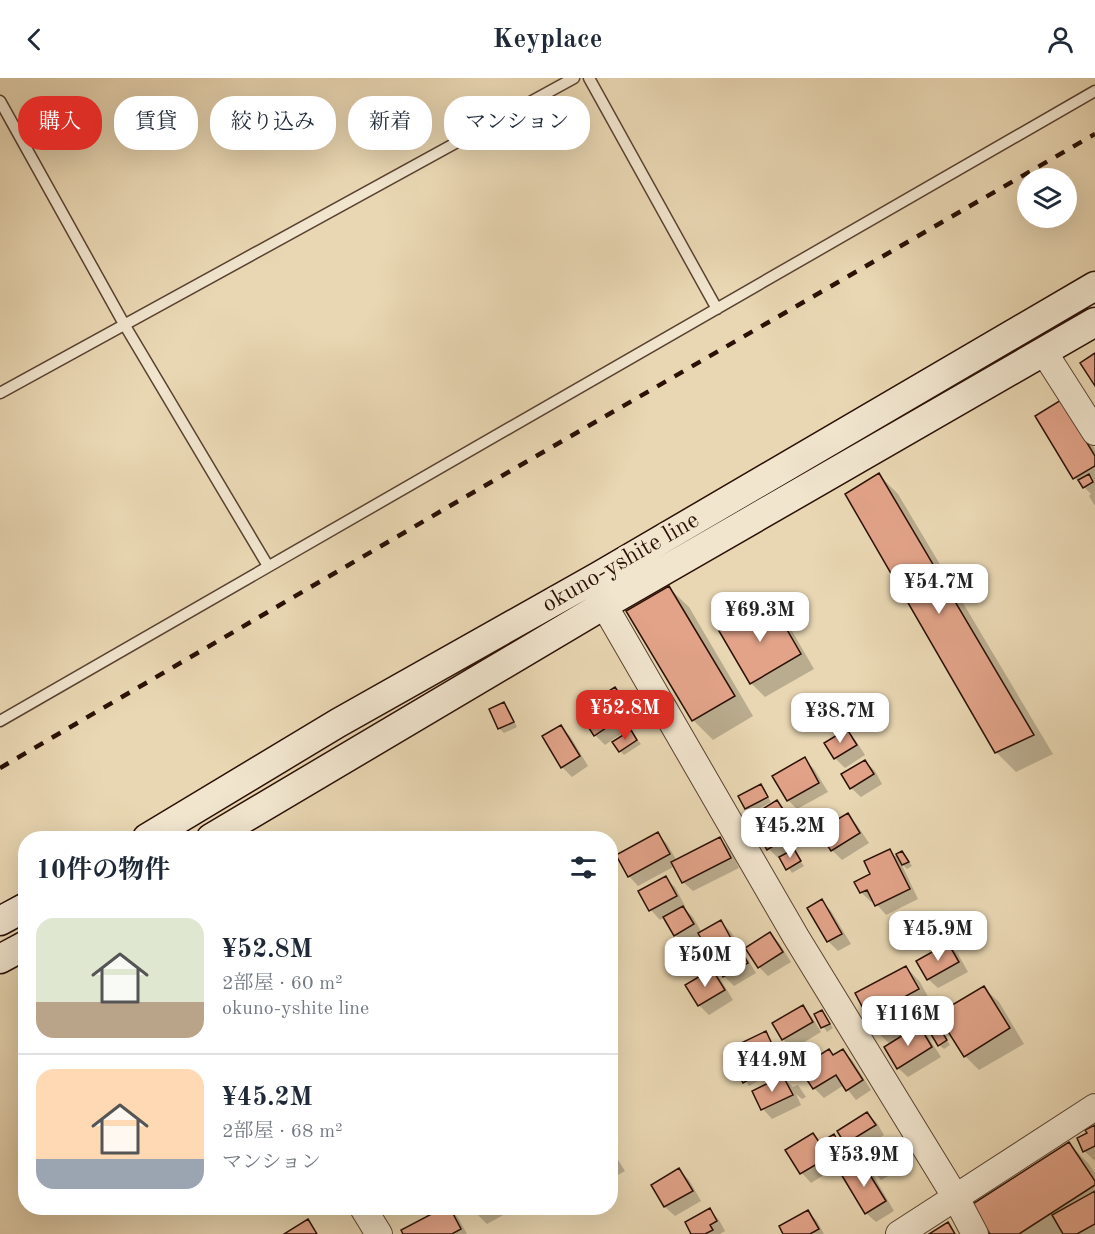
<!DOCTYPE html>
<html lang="ja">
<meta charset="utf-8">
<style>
:root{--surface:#fff;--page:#f6f6f7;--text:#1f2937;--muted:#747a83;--line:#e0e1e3;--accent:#d93025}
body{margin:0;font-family:"Old Standard TT","Noto Serif JP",serif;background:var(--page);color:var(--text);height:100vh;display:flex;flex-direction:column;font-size:22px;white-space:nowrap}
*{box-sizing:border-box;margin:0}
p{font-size:20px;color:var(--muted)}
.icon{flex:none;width:33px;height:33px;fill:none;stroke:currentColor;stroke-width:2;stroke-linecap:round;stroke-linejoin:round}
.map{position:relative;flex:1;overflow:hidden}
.drawer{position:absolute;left:18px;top:753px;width:600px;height:384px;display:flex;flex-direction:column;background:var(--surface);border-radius:24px;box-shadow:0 6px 24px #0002}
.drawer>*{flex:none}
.banner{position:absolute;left:18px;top:18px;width:600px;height:54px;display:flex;gap:12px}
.controls{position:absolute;left:1017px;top:90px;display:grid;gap:12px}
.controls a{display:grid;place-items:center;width:60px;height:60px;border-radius:50%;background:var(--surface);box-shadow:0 6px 24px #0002;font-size:30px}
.price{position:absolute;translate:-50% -51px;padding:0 14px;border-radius:12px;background:#fff;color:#222;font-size:20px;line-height:39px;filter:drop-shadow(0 2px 3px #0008)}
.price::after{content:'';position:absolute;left:50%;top:36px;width:18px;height:14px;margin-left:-9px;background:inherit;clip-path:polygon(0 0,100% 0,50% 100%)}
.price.on{background:var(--accent);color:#fff}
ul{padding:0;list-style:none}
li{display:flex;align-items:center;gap:18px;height:150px;padding:0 18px}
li+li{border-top:2px solid var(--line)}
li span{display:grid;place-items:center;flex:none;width:168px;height:120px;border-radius:18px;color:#555}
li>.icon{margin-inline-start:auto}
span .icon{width:72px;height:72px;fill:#fffc;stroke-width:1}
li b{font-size:26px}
h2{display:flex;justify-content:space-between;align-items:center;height:72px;padding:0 18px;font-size:26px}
.chip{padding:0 21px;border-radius:24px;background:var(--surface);box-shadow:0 6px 24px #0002;font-size:21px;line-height:54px}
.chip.on{background:var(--accent);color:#fff}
header{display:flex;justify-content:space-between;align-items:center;height:78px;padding:0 18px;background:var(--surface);font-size:27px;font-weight:600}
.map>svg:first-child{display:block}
</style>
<header><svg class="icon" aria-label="back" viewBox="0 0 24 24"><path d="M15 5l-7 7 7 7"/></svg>Keyplace<svg class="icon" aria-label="person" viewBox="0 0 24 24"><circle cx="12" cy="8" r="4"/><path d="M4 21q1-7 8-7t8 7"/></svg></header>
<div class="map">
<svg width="1095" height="1156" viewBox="0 0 1095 1156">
<rect width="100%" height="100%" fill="#e9d7b3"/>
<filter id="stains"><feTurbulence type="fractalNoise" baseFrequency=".00333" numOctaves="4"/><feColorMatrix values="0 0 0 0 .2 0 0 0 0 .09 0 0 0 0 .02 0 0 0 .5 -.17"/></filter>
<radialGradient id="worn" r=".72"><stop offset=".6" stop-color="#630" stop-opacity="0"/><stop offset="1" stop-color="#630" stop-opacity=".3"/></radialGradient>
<path fill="#0003" d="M1075 339 1095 371V428L1089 418 1091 416 1075 400Z
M879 397 898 416 1053 676 1016 694 996 674Z
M669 510 689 529 753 638 713 662 693 642 628 534Z
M770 526 785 541 814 591 765 619 751 605Z
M615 611 625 620 640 643 605 667 595 657Z
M504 626 508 630 517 649 504 655 499 650 491 632Z
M561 649 570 658 588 688 572 699 562 689Z
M847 653 856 663 865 677 845 690 835 680Z
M631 654 641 666 624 677 620 673Z
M804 681 814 691 828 714 797 731 788 722Z
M865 683 875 693 882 706 861 719 851 710Z
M761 708 771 724 751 735 746 730Z
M777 724 787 733 806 763 792 772 804 788 792 795 781 779 778 780 769 771Z
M847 737 857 747 869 765 842 782 832 772 820 754Z
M658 756 667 766 677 783 720 761 730 771 739 790 693 813 683 804 675 788 638 808 629 798Z
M890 773 895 778 902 775 906 779 912 788 907 791 901 785 918 821 886 837 874 823 871 824 861 814Z
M665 800 675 809 685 828 683 829 693 839 702 855 721 844 731 854 756 895 734 908 724 898 718 882 711 876 701 857 685 866 675 857 665 839 660 842 651 832 640 814Z
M822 823 831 833 851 866 838 873 828 863Z
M770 856 779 865 791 884 768 898 759 889Z
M948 867 958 876 968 894 938 910 928 901Z
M906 889 920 904 932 926 907 940 914 952 919 949 928 959 941 979 908 999 898 990 891 967 876 953 857 916Z
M712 893 721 902 733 922 709 937 699 927Z
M984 910 999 924 1024 966 979 992 965 978Z
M802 929 812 939 821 954 793 971 783 961 774 946Z
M822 934 833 950 827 954 816 937Z
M934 943 950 967 944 971 939 967Z
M766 955 775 971 748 983 760 1002 749 1008 734 985 747 979 741 966Z
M829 973 834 978 843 973 852 982 871 1012 856 1022 844 1007 824 1020 814 1010 801 990Z
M783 1000 793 1009 798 1007 806 1019 802 1021 796 1016 801 1027 772 1041 763 1031 754 1014Z
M867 1036 877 1045 884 1057 856 1075 847 1065 839 1053Z
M1095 1049V1082H1094L1084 1073 1089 1056Z
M813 1057 823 1066 837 1089 811 1105 802 1095 787 1072Z
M834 1058 852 1087 844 1091 840 1087Z
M888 1064 898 1074 905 1089 881 1102 872 1092Z
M1069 1066 1088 1085 1095 1095V1156H992Z
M610 1069 625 1093 611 1101 614 1106 610 1108Z
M862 1085 872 1095 894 1133 876 1144 866 1135Z
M679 1092 689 1102 701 1123 675 1138 665 1129 653 1107Z
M446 1130 457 1138 467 1156H405L403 1153Z
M474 1130H516L487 1146 478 1137Z
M710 1132 719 1142 725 1153 720 1156H693Z
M808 1134 817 1143 824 1156H785Z"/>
<path fill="#e2a389" stroke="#2b1006" stroke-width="1.5" d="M1095 275V308L1080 285Z
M1061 322 1095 378V388L1073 401 1035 338Z
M879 395 1034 657 995 675 845 416Z
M1089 396 1093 404 1083 410 1078 402Z
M669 508 735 618 692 643 626 533Z
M771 524 801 576 750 606 719 553Z
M615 609 631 633 594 658 578 633Z
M504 624 514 644 498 651 489 631Z
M561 647 580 678 561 690 542 658Z
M847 651 857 667 834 681 824 665Z
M631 652 637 662 619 674 612 664Z
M805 679 819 705 787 723 772 698Z
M865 682 874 696 850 711 841 696Z
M761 706 768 719 745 731 738 718Z
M777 722 797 753 767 772 748 740Z
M848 735 860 755 831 773 818 753Z
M658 754 670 776 628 799 616 777Z
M720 759 731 780 682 805 671 784Z
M794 771 801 783 786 792 779 779Z
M890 771 910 811 875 828 867 812 860 815 854 804 870 796 864 783Z
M902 773 909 784 902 787 896 776Z
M666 798 677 818 649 833 638 813Z
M822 821 842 856 827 864 807 830Z
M683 828 694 846 674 858 663 839Z
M721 842 733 864 710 877 698 855Z
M770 854 783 874 758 890 745 870Z
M948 865 959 884 927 902 916 883Z
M738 868 748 885 723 899 714 882Z
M906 888 919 911 893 925 899 935 885 943 887 947 875 953 855 915Z
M712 891 725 912 698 928 685 907Z
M984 908 1010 950 964 979 937 936Z
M803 927 813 944 782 962 772 945Z
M822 932 830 946 821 950 814 936Z
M934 941 947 962 938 968 925 946Z
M919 947 932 969 897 991 884 969Z
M766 953 772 966 745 978 739 966Z
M829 971 833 977 843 971 863 1002 846 1013 836 997 813 1011 799 990Z
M745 978 757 997 743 1005 732 984Z
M783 998 793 1017 761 1032 752 1013Z
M867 1034 876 1047 845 1066 837 1053Z
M1095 1047V1068L1083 1074 1077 1060 1087 1055 1085 1052Z
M813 1055 829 1079 800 1096 785 1072Z
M834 1056 849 1082 839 1088 824 1062Z
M888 1063 897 1079 870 1093 862 1077Z
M1069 1064 1095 1103V1107L1019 1156H990L971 1127Z
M862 1084 886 1123 865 1136 841 1096Z
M679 1090 693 1113 664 1129 651 1107Z
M1095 1113V1146L1077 1156H1063L1052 1137Z
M443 1130H450L461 1151 452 1156H403L401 1152Z
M710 1130 717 1143 710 1147 713 1152 705 1156H691L685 1144Z
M808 1132 819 1151 810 1156H783L779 1148Z
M308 1141 317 1156H284Z
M948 1144 955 1156H929Z"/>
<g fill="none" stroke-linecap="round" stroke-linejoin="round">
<defs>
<path id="service" d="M589 0 717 231
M0 23 124 246 268 488
M0 315 574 0
M0 643 1095 13"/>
<path id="tertiary" d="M1044 274 1095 354
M604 527 796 859 956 1120 975 1156
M363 1130 379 1156
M899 1156 1095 1029"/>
<path id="secondary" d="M147 760 338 645 599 498 1095 208
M211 760 604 527 1095 244
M0 843 26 829
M0 881 26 867"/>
</defs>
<use href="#service" stroke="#5a4231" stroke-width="13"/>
<use href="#tertiary" stroke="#5a4231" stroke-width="28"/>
<use href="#secondary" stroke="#2b1006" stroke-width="31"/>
<use href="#service" stroke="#f1e5ce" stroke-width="10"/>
<use href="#tertiary" stroke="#f1e5ce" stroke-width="26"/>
<use href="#secondary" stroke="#f1e5ce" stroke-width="28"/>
<path stroke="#2b1006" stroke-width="4.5" stroke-dasharray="10 10" stroke-linecap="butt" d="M0 690 467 418 1095 56"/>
</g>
<g text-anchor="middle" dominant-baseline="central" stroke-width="6" stroke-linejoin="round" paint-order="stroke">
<g font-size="24" fill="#2b1006" stroke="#f1e5ce">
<text transform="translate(621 485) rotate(-30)">okuno-yshite line</text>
</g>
</g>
<rect width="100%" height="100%" filter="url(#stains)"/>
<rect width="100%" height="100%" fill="url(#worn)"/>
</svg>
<div class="controls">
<a><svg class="icon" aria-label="layers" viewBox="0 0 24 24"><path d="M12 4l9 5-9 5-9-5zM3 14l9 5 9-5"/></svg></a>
</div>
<b class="price" style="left:939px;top:537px">¥54.7M</b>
<b class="price" style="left:760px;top:565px">¥69.3M</b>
<b class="price on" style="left:625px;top:663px">¥52.8M</b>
<b class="price" style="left:840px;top:666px">¥38.7M</b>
<b class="price" style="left:790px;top:781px">¥45.2M</b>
<b class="price" style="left:938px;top:884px">¥45.9M</b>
<b class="price" style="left:705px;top:910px">¥50M</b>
<b class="price" style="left:908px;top:969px">¥116M</b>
<b class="price" style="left:772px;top:1015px">¥44.9M</b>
<b class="price" style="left:864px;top:1110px">¥53.9M</b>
<div class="banner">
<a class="chip on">購入</a>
<a class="chip">賃貸</a>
<a class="chip">絞り込み</a>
<a class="chip">新着</a>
<a class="chip">マンション</a>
</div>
<section class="drawer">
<h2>10件の物件<svg class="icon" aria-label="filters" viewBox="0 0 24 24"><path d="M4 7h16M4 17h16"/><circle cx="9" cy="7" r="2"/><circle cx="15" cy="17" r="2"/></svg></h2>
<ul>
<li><span style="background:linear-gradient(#dfe7d0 70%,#b9a48a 0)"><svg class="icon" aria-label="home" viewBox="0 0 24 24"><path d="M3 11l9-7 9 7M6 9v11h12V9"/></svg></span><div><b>¥52.8M</b><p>2部屋 · 60 m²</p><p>okuno-yshite line</p></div></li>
<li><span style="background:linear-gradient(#ffd9b3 75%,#9aa5b1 0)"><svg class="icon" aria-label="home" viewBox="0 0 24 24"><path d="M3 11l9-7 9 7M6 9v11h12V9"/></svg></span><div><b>¥45.2M</b><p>2部屋 · 68 m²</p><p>マンション</p></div></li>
</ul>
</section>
</div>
